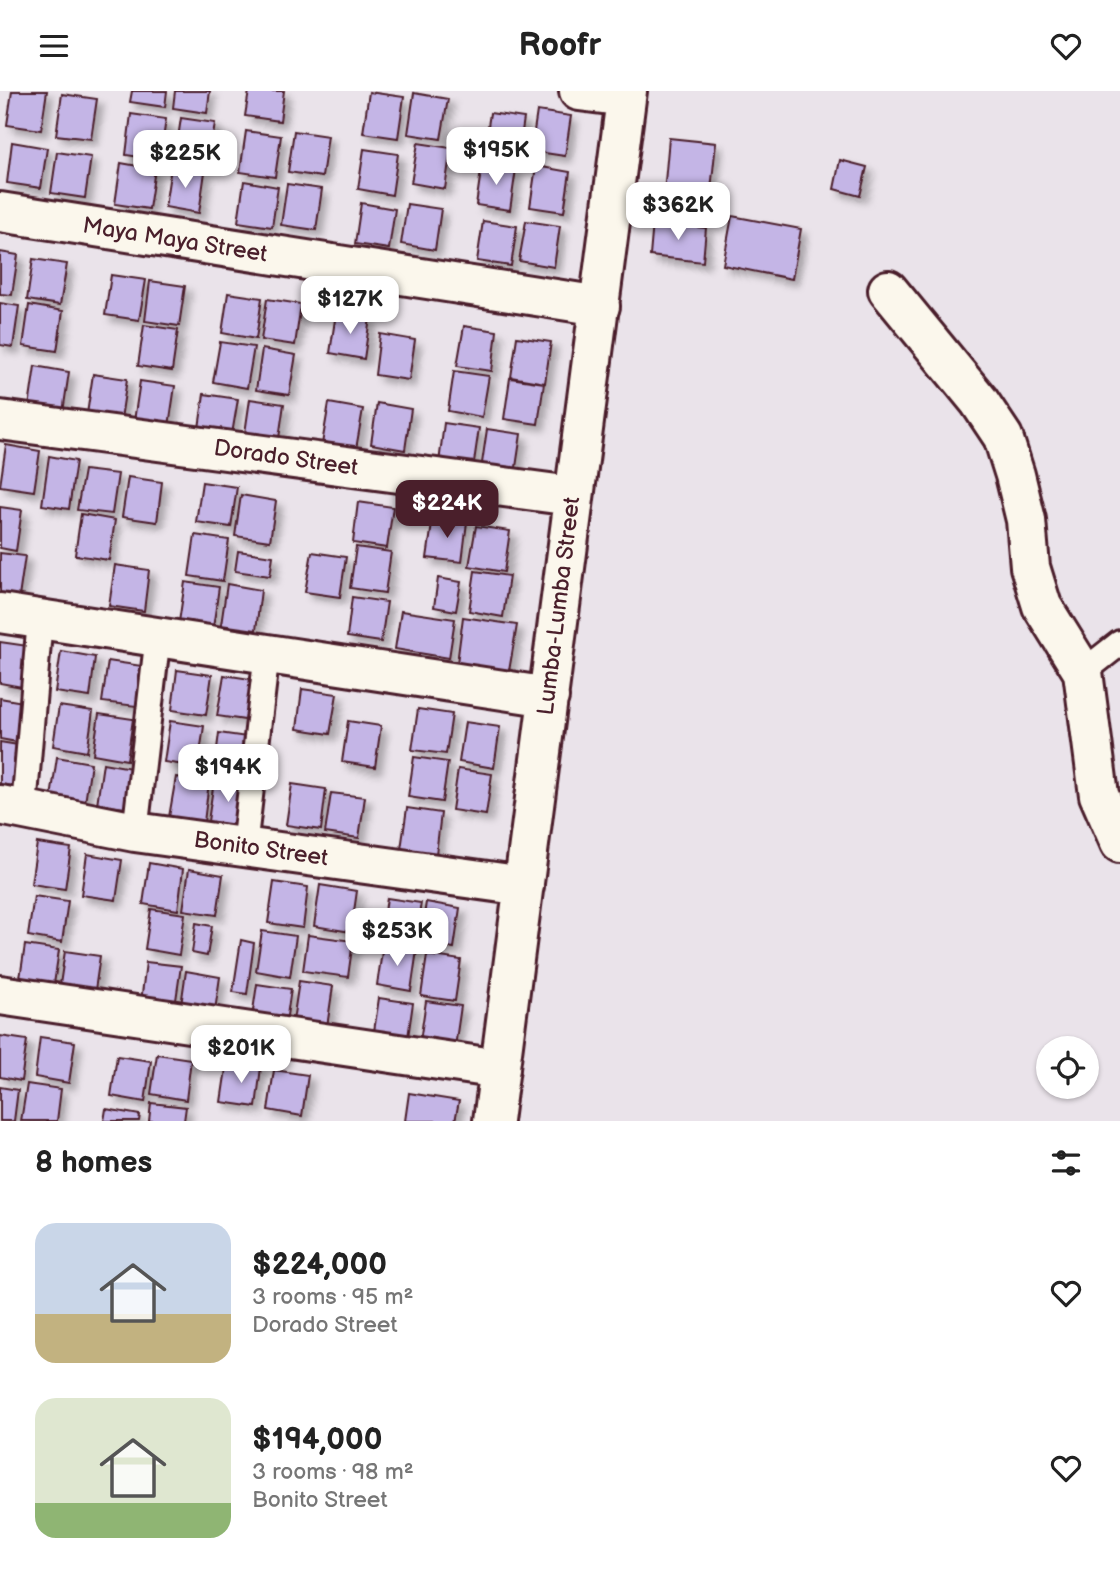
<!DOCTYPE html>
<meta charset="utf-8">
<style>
:root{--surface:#fff;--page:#f2f2f2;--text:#222;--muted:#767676;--accent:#4a1f2b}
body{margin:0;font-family:"Balsamiq Sans",sans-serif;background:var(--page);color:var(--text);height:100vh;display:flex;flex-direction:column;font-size:26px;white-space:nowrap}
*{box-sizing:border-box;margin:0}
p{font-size:23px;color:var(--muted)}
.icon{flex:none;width:38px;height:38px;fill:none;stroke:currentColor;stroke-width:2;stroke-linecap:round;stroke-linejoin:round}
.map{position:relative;height:1030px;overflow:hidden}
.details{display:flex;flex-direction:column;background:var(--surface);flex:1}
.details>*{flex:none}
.tools{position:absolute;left:1036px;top:945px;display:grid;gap:14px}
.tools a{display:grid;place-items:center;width:63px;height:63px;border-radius:50%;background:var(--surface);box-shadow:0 2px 5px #0004;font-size:35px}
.price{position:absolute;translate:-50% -60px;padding:0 16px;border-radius:14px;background:#fff;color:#222;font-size:23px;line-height:46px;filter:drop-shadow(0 2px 4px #0008)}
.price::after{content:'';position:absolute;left:50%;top:42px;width:21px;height:16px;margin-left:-10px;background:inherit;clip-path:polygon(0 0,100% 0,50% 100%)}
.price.on{background:var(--accent);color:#fff}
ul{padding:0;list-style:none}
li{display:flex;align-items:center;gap:21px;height:175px;padding:0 35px}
li span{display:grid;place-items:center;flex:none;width:196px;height:140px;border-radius:21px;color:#555}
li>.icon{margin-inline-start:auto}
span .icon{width:84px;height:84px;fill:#fffc;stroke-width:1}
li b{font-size:30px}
h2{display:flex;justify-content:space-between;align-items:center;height:84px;padding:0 35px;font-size:30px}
header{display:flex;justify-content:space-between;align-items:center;height:91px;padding:0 35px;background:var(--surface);font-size:32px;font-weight:600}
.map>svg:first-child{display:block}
</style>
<header><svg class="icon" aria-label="menu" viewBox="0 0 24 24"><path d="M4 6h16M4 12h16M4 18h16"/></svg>Roofr<svg class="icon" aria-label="heart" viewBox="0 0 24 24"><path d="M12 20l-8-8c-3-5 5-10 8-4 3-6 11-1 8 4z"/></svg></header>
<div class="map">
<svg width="1120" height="1030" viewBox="0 0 1120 1030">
<defs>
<filter id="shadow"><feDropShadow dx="6" dy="6" stdDeviation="3.5" flood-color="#0004"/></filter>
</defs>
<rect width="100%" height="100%" fill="#eae3ea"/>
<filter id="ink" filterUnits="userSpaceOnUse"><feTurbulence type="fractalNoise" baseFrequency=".0143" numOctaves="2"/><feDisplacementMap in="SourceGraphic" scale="14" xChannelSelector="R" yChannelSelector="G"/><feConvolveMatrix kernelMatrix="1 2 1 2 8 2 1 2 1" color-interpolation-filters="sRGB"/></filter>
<g filter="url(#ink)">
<path fill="#c4b5e6" stroke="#4a1f2b" stroke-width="2" filter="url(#shadow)" d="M12 0H47L41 39 7 34Z
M132 0H167L165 16 130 11Z
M175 0H210L207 22 173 17Z
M249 0H284L280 30 245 25Z
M369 1 404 6 398 47 363 42Z
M414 2 448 8 441 48 408 43Z
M62 3 97 8 91 48 56 44Z
M537 20 571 25 565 65 531 60Z
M490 22 524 27 518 68 484 62Z
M131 23 166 28 160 69 126 64Z
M181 27 215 32 209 73 175 67Z
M246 40 281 45 275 86 240 81Z
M294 40 328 45 322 86 288 81Z
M669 47 716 52 710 108 664 102Z
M12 51 47 57 41 97 7 92Z
M418 52 451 57 445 98 411 92Z
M364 58 398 63 392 104 358 98Z
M57 61 91 66 85 107 51 102Z
M840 69 867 76 860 105 834 98Z
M121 72 155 78 149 118 115 113Z
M482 73 516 78 510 119 476 114Z
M536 75 570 81 564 121 530 116Z
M171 76 205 81 199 122 165 116Z
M244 90 278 96 272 136 238 131Z
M287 93 322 98 316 139 281 134Z
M361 112 395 118 389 158 355 153Z
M407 113 441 118 435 159 401 153Z
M732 125 801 138 792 188 723 174Z
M483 130 517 135 511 175 477 170Z
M526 130 560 135 554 176 519 170Z
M653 131 706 137 703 171 650 165Z
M0 161 18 164 12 204 0 203Z
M33 168 67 173 60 214 27 209Z
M111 184 146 189 139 229 105 224Z
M150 190 185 195 179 235 145 230Z
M228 202 262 207 256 248 222 242Z
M267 208 301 213 295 254 261 249Z
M0 212 19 215 13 256 0 254Z
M29 214 63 220 57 260 23 255Z
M336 222 370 227 364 268 330 262Z
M144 234 178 239 172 280 138 275Z
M464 235 497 240 492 280 457 275Z
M380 243 415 249 409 289 375 284Z
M517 246 551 251 545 292 511 286Z
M220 251 254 256 247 297 213 291Z
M262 258 296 264 289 304 256 299Z
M35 275 69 281 63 321 29 316Z
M454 280 489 285 482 326 448 320Z
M93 283 127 288 121 328 87 323Z
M510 287 544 292 538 333 504 328Z
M140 290 175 295 169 335 134 330Z
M204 303 238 308 231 349 198 344Z
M250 308 284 313 278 354 244 349Z
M329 312 363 318 356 358 322 353Z
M377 312 411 318 405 359 371 353Z
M444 332 479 337 473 378 439 372Z
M487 338 521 343 515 383 481 379Z
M6 354 40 360 34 400 0 395Z
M49 365 76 370 69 418 42 414Z
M84 379 118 383 112 423 77 419Z
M128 386 162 391 157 431 122 426Z
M202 391 237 396 231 436 196 431Z
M241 404 276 410 270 450 235 445Z
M358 411 393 416 387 457 353 452Z
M0 416 22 419 16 460 0 457Z
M81 423 115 429 109 469 75 464Z
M433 426 467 431 462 471 427 467Z
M476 435 510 440 504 481 469 475Z
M195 444 229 449 223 490 189 485Z
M356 456 391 461 385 502 350 497Z
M238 460 273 465 270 485 235 480Z
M312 461 346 466 340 506 305 501Z
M0 462 25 465 19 506 0 503Z
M115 474 149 479 144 520 109 515Z
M475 480 509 485 503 526 469 520Z
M438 487 461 491 456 520 434 516Z
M185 491 219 496 213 537 179 531Z
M227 493 261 499 256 539 221 534Z
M352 506 387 511 381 551 347 546Z
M401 520 455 528 449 567 395 558Z
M463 526 517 534 509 580 457 572Z
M0 551 28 555 22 596 0 592Z
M61 560 95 566 90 606 55 601Z
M108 570 142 575 136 615 102 611Z
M177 579 212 584 206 624 172 619Z
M224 584 257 589 252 630 217 625Z
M302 598 337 603 330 643 297 638Z
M0 607 23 611 17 651 0 648Z
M59 615 93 620 87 661 53 655Z
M418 618 452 623 446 663 412 659Z
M99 623 133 628 127 669 93 663Z
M170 630 204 635 198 676 164 671Z
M348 630 381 635 375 676 342 671Z
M465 631 500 636 494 677 459 671Z
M219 642 254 647 247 687 214 682Z
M0 651 18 654 12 695 0 693Z
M57 666 91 672 85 712 51 707Z
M414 666 448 671 442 711 408 706Z
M103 672 137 678 132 718 97 713Z
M458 678 492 683 486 724 452 719Z
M176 686 209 691 204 731 169 726Z
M214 690 248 695 242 736 208 730Z
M292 693 326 698 321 739 286 734Z
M331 702 365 706 359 747 325 742Z
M407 717 441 722 436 763 401 758Z
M37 752 71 757 65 798 31 793Z
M87 763 122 769 116 809 81 804Z
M149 772 183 778 178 819 143 813Z
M189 778 223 784 217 824 183 819Z
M274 791 308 796 303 837 268 832Z
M320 794 357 800 351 841 314 835Z
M34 805 68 810 62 851 28 845Z
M387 807 421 812 414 852 381 847Z
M426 811 460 817 454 857 420 852Z
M151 818 185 823 179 864 145 858Z
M196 832 212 835 207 865 192 862Z
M262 840 296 845 290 886 256 880Z
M308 844 353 850 348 886 303 880Z
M241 849 254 852 247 903 233 901Z
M25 854 59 859 53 900 19 894Z
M383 854 417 859 411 900 377 894Z
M65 860 100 865 94 906 59 900Z
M427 864 461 869 455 910 421 905Z
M146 871 181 875 175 916 141 911Z
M186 880 220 886 214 926 180 921Z
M299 890 333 895 327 936 293 930Z
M257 893 291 898 285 938 251 933Z
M379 907 413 912 407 953 373 947Z
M426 910 461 915 455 956 420 950Z
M0 945 27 949 21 990 0 986Z
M40 946 75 951 69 992 35 986Z
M157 963 191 968 186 1009 151 1003Z
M117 965 151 970 145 1011 111 1005Z
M227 971 261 976 256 1016 221 1011Z
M274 979 308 984 302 1025 268 1019Z
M27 993 61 998 57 1030H21Z
M0 996 18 999 14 1030H0Z
M409 1002 459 1010 455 1030H405Z
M151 1012 186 1016 184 1030H149Z
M106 1018 140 1024 139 1030H104Z"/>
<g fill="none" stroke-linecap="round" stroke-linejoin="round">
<defs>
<path id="lane" d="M1083 581 1120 552
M24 717 40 528
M135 741 158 544
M244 756 267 562"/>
<path id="street" d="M579 0 626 6
M0 121 600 215
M888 199 979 310 1003 346 1015 384 1026 429 1030 476 1042 515 1083 581 1099 704 1120 752
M0 329 572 405
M0 522 549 606
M0 714 135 741 524 795
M0 904 500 978
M493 1030 627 0"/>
</defs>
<use href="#lane" stroke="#4a1f2b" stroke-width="30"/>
<use href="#street" stroke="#4a1f2b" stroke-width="44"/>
<use href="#lane" stroke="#fbf7ec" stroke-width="24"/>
<use href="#street" stroke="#fbf7ec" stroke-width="38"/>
</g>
</g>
<g text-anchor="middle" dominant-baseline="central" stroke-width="5" stroke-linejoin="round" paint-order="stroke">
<g font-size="23" fill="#4a1f2b" stroke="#fbf7ec">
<text transform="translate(175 149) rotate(9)">Maya Maya Street</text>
<text transform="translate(286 367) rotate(8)">Dorado Street</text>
<text transform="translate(559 515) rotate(-83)">Lumba-Lumba Street</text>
<text transform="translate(261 758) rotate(8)">Bonito Street</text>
</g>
</g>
</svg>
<div class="tools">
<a><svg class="icon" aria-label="locate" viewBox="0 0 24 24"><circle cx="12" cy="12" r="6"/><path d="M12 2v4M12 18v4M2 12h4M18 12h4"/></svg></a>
</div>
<b class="price" style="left:496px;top:96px">$195K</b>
<b class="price" style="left:185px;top:99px">$225K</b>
<b class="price" style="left:678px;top:151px">$362K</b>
<b class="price" style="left:350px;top:245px">$127K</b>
<b class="price on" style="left:447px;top:449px">$224K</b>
<b class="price" style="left:228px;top:713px">$194K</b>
<b class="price" style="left:397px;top:877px">$253K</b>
<b class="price" style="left:241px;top:994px">$201K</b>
</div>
<section class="details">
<h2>8 homes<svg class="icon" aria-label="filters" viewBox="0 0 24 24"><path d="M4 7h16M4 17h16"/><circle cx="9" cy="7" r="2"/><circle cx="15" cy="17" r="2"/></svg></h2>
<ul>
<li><span style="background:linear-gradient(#c9d6e8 65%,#c2b280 0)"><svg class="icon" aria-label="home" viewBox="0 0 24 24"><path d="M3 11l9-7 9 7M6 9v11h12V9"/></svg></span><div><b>$224,000</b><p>3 rooms · 95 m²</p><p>Dorado Street</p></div><svg class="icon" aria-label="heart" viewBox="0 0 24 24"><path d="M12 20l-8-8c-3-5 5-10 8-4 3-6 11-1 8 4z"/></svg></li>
<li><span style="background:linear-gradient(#dfe7d0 75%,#8fb573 0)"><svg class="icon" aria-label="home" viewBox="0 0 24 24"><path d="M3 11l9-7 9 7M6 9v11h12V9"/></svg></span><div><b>$194,000</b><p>3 rooms · 98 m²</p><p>Bonito Street</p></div><svg class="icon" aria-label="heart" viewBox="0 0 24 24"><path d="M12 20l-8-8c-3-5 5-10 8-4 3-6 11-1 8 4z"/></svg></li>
</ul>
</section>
